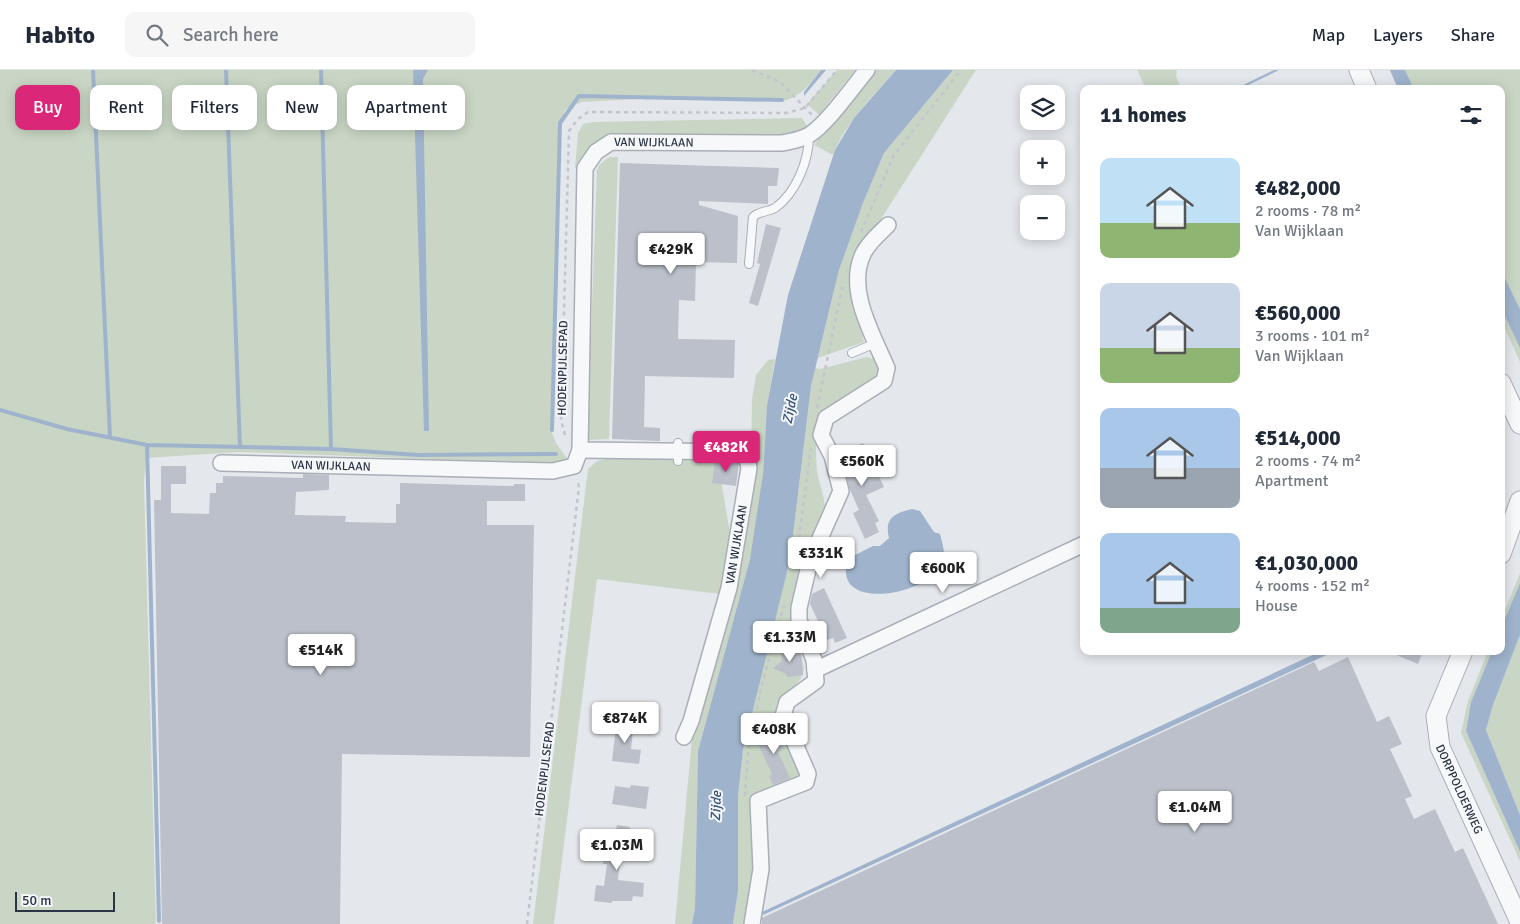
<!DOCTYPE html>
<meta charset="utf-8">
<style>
:root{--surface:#fff;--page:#f6f6f7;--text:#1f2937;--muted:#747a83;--line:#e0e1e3;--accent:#db2777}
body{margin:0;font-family:Signika,sans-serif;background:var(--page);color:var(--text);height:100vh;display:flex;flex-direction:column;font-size:19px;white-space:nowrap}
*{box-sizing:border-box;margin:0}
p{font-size:16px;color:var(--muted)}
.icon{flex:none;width:28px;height:28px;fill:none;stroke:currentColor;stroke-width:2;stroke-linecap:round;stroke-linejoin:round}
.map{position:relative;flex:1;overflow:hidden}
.panel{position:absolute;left:1080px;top:15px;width:425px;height:570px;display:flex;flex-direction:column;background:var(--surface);border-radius:10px;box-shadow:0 2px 12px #0003}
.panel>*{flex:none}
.banner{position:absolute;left:15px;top:15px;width:475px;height:45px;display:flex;gap:10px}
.fabs{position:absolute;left:1020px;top:15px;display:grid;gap:10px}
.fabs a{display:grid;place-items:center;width:45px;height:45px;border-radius:10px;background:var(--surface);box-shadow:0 2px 12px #0003;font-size:25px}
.scale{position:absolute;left:15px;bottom:12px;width:100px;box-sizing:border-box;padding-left:5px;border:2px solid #2b3445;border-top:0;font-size:14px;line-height:18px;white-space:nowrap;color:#2b3445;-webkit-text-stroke:4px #f4f6f9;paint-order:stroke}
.price{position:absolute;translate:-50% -42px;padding:0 11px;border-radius:5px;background:#fff;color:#222;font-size:16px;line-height:32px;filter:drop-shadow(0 1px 2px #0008)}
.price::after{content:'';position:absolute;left:50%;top:30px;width:15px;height:11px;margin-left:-8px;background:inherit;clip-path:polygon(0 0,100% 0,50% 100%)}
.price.active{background:var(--accent);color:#fff}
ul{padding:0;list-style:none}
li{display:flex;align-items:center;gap:15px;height:125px;padding:0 20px}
li span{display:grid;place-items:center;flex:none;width:140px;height:100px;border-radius:10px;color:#555}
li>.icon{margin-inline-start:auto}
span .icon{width:60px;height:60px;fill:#fffc;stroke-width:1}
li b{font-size:21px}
h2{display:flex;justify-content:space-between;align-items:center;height:60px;padding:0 20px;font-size:21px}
.pill{padding:0 18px;border-radius:10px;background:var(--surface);box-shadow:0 2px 12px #0003;font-size:18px;line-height:45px}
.pill.active{background:var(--accent);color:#fff}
header{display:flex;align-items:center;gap:30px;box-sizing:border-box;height:70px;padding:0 25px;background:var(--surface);border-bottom:1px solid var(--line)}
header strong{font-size:24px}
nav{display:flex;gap:28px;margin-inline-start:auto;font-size:18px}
.search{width:350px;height:45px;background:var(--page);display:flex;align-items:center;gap:12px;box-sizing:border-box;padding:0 18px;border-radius:10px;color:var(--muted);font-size:19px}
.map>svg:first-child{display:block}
</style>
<header>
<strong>Habito</strong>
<div class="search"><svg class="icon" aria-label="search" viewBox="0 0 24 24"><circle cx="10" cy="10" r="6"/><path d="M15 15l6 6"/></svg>Search here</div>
<nav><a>Map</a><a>Layers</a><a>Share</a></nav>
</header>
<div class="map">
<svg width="1520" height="854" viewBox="0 0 1520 854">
<rect width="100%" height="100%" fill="#e4e7ec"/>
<path fill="#c9d6c5" d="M0 0H821C809 15 801 27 782 31L639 29 582 32 566 39 559 52 551 360 556 373 571 394 239 382 146 388 144 411 156 854H0Z
M837 0H855L819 45 807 34Z
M874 0H896C874 26 845 52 833 85L814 75Z
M953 0H976L853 193V231L864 272 818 288 839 200 863 133 884 83Z
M1137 0H1177L1176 6 1181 19H1146Z
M1405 0H1520V239L1501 200V19H1414Z
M802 48 808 58 802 65 659 71 591 81 575 98 578 63 583 54 593 52Z
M609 87H618L609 369 587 370 597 100 600 94Z
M1501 238 1520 278V292L1501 250Z
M867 287 872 289V287H877L881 307C868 317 829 331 823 343 816 358 815 383 817 400 819 416 828 432 824 449 820 464 809 479 803 494 786 538 796 556 804 599 801 622 773 619 776 646L801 705 757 727 758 791 750 854H733L738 821V726L743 680 792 474 811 316 815 298 820 299Z
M775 289 767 335 763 404 759 441 750 489 698 681 695 838 692 854H675L693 657 751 388 752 329 756 305 768 290Z
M612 387H717L730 463 720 524 597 509 554 854H533L588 399 597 391Z
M1520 503V513L1501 558V550Z
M1520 565V745L1486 660 1493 635Z
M1488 581H1492L1471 632 1466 661 1520 782V791L1461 663 1468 631Z"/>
<path fill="#9fb4cc" d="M413 0H428L423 9 429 361H424Z
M821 0H826L804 26V22Z
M896 0H953L884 83 863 133 839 200 811 316 792 474 786 506 743 680 738 726V821L733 854H692L695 838 698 681 750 489 763 404 767 335 788 225 835 80 854 48Z
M1274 0H1279L1240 19H1235Z
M1390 0H1405L1414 19H1398Z
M1501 200 1520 239V278L1501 238Z
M912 439 920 441 934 462 940 464C942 473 946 483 943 491 933 526 827 544 849 488L873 476H880L889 468C884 448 895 443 912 439Z
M1520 513V565L1493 635 1486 660 1520 745V782L1466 661 1471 632 1492 581H1501V558Z
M1321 581H1335L763 845 762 842Z"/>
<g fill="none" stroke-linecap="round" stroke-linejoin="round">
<path stroke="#9fb4cc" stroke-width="4" d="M93 0 110 367
M226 0 240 377
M321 0 331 379
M0 340 67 359 147 375 331 379 418 385 556 384
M552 360 560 53 579 26 782 30
M147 375 159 851"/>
</g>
<path fill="#bbc0ca" d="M620 93 779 98 777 116H768V134L699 131V135L738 146 737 193 696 192 695 231 679 230 678 269 735 270 734 308 645 306 644 357 660 358V371L612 369Z
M766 154 781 158 758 236 749 233 760 194 757 193Z
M863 373 884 417 866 425 879 451 875 453 879 462 865 469 853 443 859 440 850 420 841 383Z
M715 391 739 393 736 416 712 413Z
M161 396H186V414H171V443L209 444 210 423H216V413H223V406L303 408V404L329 405V420L296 422 295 445 346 446 345 452 396 453V434H400V413L514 416V414H525V431H487V455H534L530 687 342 684 340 854H162L154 430H161Z
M824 518 847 568 835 573 833 568 827 570 810 534 812 524Z
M792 577 793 583 801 582 803 605 787 607 786 604 773 598 782 591 781 578Z
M1387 581H1423L1418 594Z
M1348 587 1377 652 1389 646 1402 674 1390 679 1412 726 1405 729 1414 749 1435 739 1455 782 1463 778 1498 854H762V848L1314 592 1319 601Z
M617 649 634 651 631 679 641 680 639 694 612 691Z
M773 655 784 679 778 682 790 708 773 715 769 706 772 704 758 674 765 671 761 661Z
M631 715 649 717 646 739 612 734 615 716 630 718Z
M617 755 630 757 626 790 620 789 618 810 644 813 643 827 633 826 632 831H612V833L594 831 596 815 604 816 607 794H603L607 768 614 769Z"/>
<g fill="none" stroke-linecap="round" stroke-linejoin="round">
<defs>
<path id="service" d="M749 194 753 147C759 141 768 142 775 138 796 123 809 91 809 65
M852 283 876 273
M678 391V373"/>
<g id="minor">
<path id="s1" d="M221 393 553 401 574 396 580 380"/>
<path d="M815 600 1084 474"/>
<path id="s2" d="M684 667 691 651 729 518 749 398 746 382 580 380 585 98 596 82 611 72 782 73C791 71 801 70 809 65 827 54 852 18 867 0"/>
<path d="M752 854 761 799 758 731 806 712 808 704 783 646 787 632 816 611 814 590 799 550V538L810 491 841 421 832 386 821 365 826 348 884 311 887 298C873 265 846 220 863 184 868 173 879 164 888 155"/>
</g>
<g id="tertiary">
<path d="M1359 0 1367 19"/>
<path d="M1501 313 1520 354"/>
<path d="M1501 484 1520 431"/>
<path id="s3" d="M1463 581 1436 646 1440 677 1520 852"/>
</g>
</defs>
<use href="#service" stroke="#a9aeb7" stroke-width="10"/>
<use href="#minor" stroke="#a9aeb7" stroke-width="18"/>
<use href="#tertiary" stroke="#a9aeb7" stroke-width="21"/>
<path stroke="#c2c5cb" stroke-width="2.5" stroke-dasharray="4 4" stroke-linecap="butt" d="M752 0 780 12 813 46
M861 162 894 85 961 0
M817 338 843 214
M565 365 561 350 569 61 578 49 588 42 786 43 805 38 837 0
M797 484 811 378
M745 726 748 681 763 610 784 536
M527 854 579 417 577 409"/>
<use href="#service" stroke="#f7f8fa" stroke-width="8"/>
<use href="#minor" stroke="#f7f8fa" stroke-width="15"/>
<use href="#tertiary" stroke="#f7f8fa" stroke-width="19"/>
</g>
<g text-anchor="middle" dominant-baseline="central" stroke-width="4" stroke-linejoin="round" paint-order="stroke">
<g font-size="12" fill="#2b3445" stroke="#f4f6f9">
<text stroke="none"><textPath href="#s2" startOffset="822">VAN WIJKLAAN</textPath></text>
<text transform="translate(563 298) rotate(-89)">HODENPIJLSEPAD</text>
<text stroke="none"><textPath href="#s1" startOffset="110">VAN WIJKLAAN</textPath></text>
<text stroke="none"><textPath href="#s2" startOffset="200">VAN WIJKLAAN</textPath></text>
<text transform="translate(545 699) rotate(-83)">HODENPIJLSEPAD</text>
<text stroke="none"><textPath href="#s3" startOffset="148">DORPPOLDERWEG</textPath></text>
</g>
<g font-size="14" font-style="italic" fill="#34527a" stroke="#f4f6f9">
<text transform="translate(790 339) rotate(-79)">Zijde</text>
<text transform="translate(716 736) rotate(-88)">Zijde</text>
</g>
</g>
</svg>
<div class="fabs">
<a><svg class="icon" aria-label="layers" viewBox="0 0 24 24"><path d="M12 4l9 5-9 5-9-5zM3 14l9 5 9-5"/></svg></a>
<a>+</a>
<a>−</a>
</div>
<div class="scale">50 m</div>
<b class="price" style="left:671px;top:205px">€429K</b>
<b class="price active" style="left:726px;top:403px">€482K</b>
<b class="price" style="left:862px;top:417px">€560K</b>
<b class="price" style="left:821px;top:509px">€331K</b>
<b class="price" style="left:943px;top:524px">€600K</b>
<b class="price" style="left:790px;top:593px">€1.33M</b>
<b class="price" style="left:321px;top:606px">€514K</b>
<b class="price" style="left:625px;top:674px">€874K</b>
<b class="price" style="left:774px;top:685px">€408K</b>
<b class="price" style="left:1195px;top:763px">€1.04M</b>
<b class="price" style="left:617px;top:801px">€1.03M</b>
<div class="banner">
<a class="pill active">Buy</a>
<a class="pill">Rent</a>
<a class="pill">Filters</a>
<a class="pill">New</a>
<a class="pill">Apartment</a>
</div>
<section class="panel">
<h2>11 homes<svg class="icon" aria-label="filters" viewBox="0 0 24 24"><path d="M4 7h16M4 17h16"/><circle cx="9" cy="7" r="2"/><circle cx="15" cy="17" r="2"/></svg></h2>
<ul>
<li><span style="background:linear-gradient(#bfe0f5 65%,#8fb573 0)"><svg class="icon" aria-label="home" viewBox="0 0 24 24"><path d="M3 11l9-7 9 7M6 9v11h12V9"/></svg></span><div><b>€482,000</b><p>2 rooms · 78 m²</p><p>Van Wijklaan</p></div></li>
<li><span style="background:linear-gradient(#c9d6e8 65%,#8fb573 0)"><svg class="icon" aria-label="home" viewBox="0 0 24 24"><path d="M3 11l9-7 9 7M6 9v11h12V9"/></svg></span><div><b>€560,000</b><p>3 rooms · 101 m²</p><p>Van Wijklaan</p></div></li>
<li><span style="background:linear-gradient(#a9c7e8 60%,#9aa5b1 0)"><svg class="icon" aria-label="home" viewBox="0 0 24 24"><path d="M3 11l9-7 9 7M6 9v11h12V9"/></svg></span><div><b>€514,000</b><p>2 rooms · 74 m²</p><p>Apartment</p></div></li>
<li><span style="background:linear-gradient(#a9c7e8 75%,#7fa58c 0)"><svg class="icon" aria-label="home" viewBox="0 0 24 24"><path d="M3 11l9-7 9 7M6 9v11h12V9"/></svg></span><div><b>€1,030,000</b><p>4 rooms · 152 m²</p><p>House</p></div></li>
</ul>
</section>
</div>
